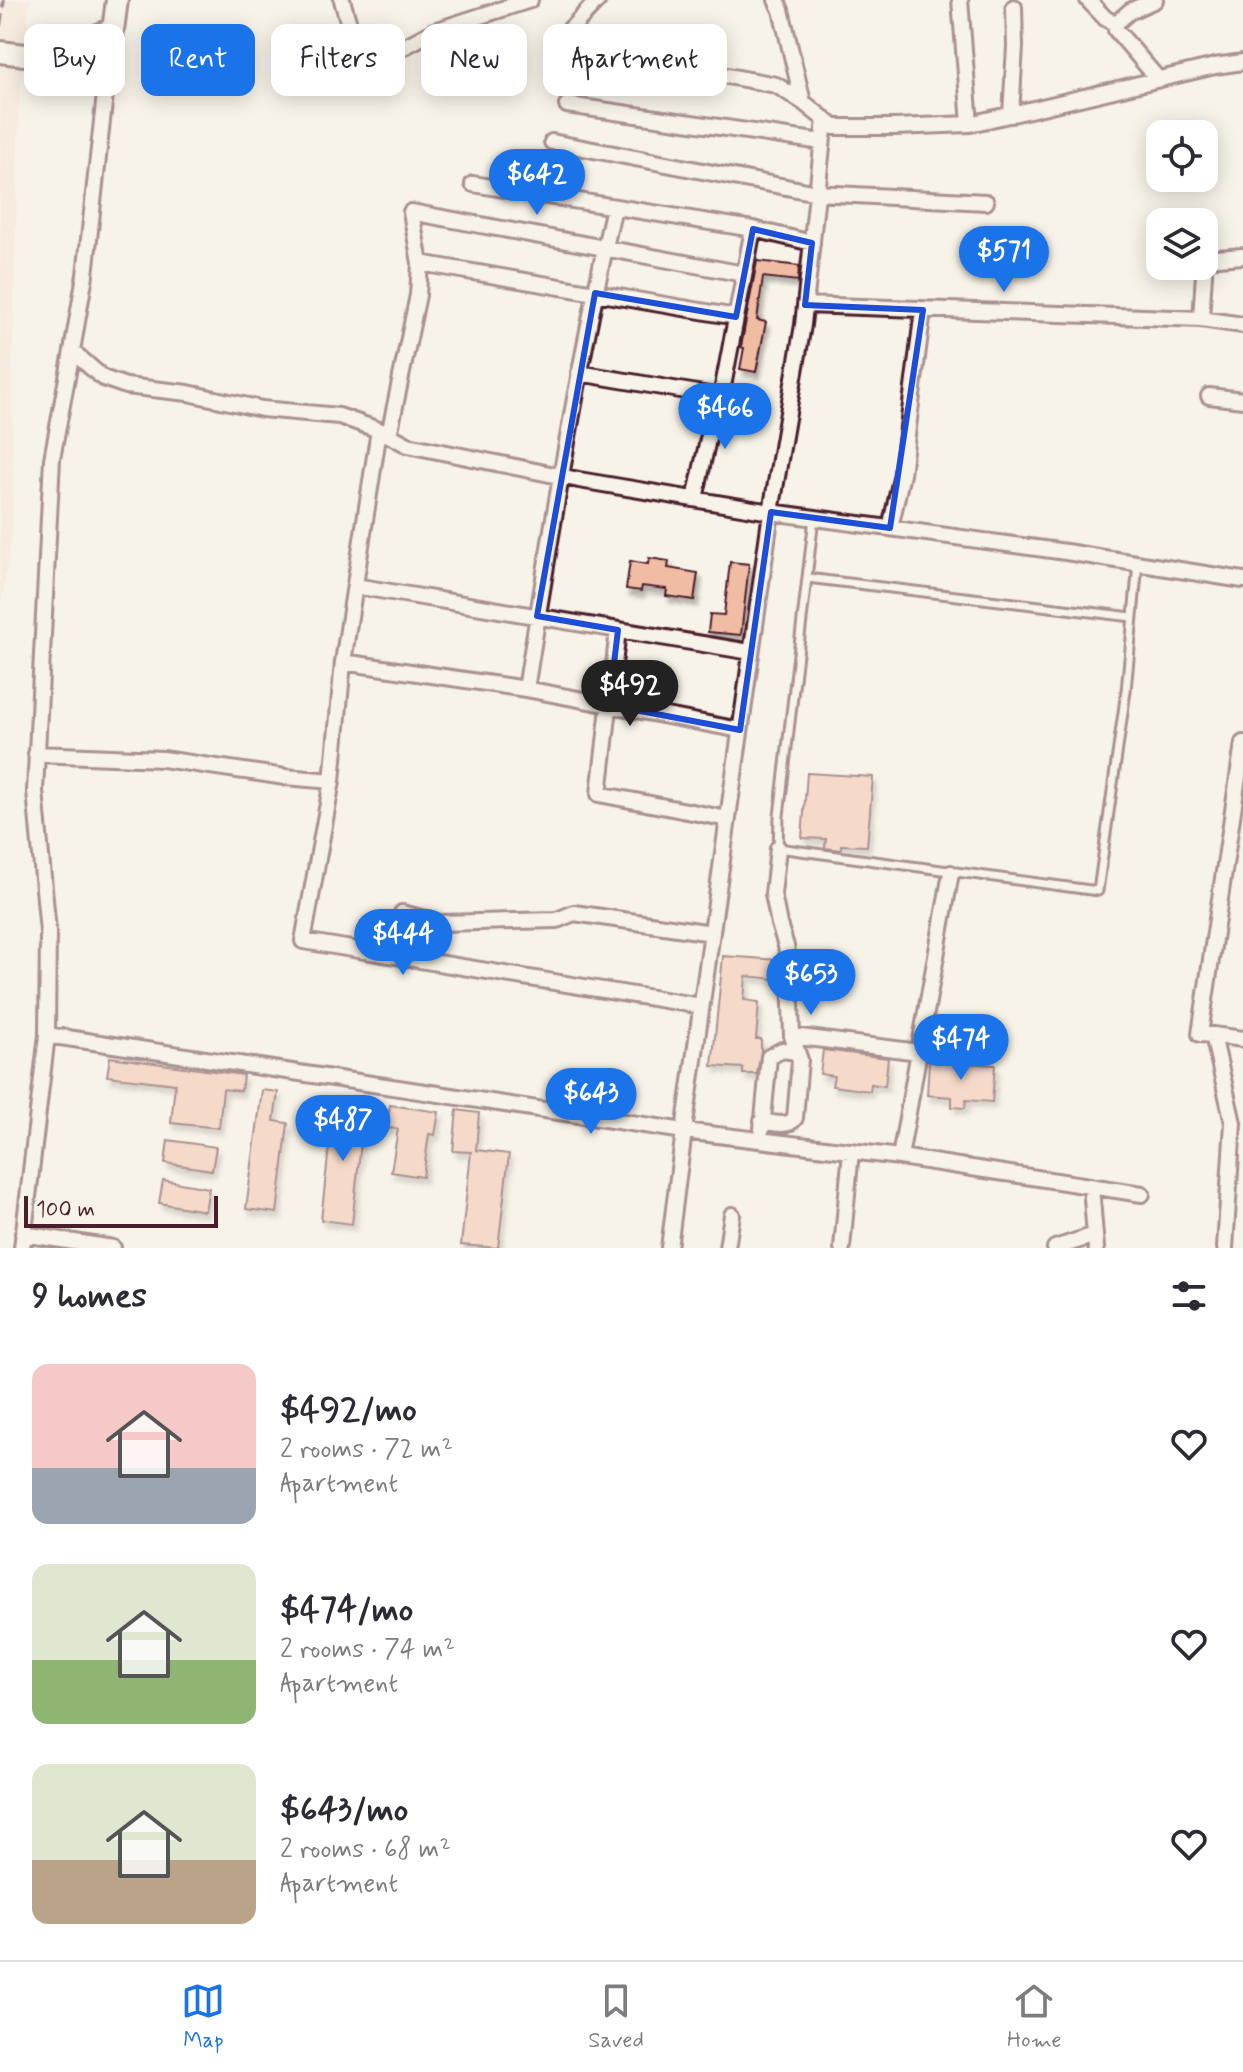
<!DOCTYPE html>
<meta charset="utf-8">
<style>
:root{--surface:#fff;--page:#f2f2f3;--text:#2b2b33;--muted:#7c7c81;--line:#e1e1e2;--accent:#1a73e8}
body{margin:0;font-family:Mynerve,sans-serif;background:var(--page);color:var(--text);height:100vh;display:flex;flex-direction:column;font-size:30px;white-space:nowrap}
*{box-sizing:border-box;margin:0}
p{font-size:26px;color:var(--muted)}
.icon{flex:none;width:44px;height:44px;fill:none;stroke:currentColor;stroke-width:2;stroke-linecap:round;stroke-linejoin:round}
.map{position:relative;height:1248px;overflow:hidden}
.details{display:flex;flex-direction:column;background:var(--surface);flex:1}
.details>*{flex:none}
.guide{position:absolute;left:24px;top:24px;width:800px;height:72px;display:flex;gap:16px}
.fabs{position:absolute;left:1146px;top:120px;display:grid;gap:16px}
.fabs a{display:grid;place-items:center;width:72px;height:72px;border-radius:16px;background:var(--surface);box-shadow:0 4px 20px #0003;font-size:40px}
.scale{position:absolute;left:24px;bottom:20px;width:194px;box-sizing:border-box;padding-left:8px;border:4px solid #4a1f2b;border-top:0;font-size:22px;line-height:28px;white-space:nowrap;color:#4a1f2b;-webkit-text-stroke:6px #f7f3e8;paint-order:stroke}
.price{position:absolute;translate:-50% -68px;padding:0 18px;border-radius:28px;background:var(--accent);color:#fff;font-size:26px;line-height:52px;filter:drop-shadow(0 2px 4px #0008)}
.price::after{content:'';position:absolute;left:50%;top:48px;width:24px;height:18px;margin-left:-12px;background:inherit;clip-path:polygon(0 0,100% 0,50% 100%)}
.price.current{background:#222;color:#fff}
ul{padding:0;list-style:none}
li{display:flex;align-items:center;gap:24px;height:200px;padding:0 32px}
li span{display:grid;place-items:center;flex:none;width:224px;height:160px;border-radius:16px;color:#555}
li>.icon{margin-inline-start:auto}
span .icon{width:96px;height:96px;fill:#fffc;stroke-width:1}
li b{font-size:34px}
h2{display:flex;justify-content:space-between;align-items:center;height:96px;padding:0 32px;font-size:34px}
.pill{padding:0 28px;border-radius:16px;background:var(--surface);box-shadow:0 4px 20px #0003;font-size:28px;line-height:72px}
.pill.current{background:var(--accent);color:#fff}
.dock{display:flex;justify-content:space-around;align-items:center;height:112px;border-top:2px solid var(--line);background:var(--surface);font-size:22px;color:var(--muted)}
.dock a{display:grid;justify-items:center;gap:4px}
.dock .current{color:var(--accent)}
.map>svg:first-child{display:block}
</style>
<div class="map">
<svg width="1243" height="1248" viewBox="0 0 1243 1248">
<defs>
<filter id="shadow"><feDropShadow dx="3.5" dy="6" stdDeviation="2" flood-color="#0004"/></filter>
</defs>
<rect width="100%" height="100%" fill="#f7f3e8"/>
<filter id="ink" filterUnits="userSpaceOnUse"><feTurbulence type="fractalNoise" baseFrequency=".0125" numOctaves="2"/><feDisplacementMap in="SourceGraphic" scale="16" xChannelSelector="R" yChannelSelector="G"/><feConvolveMatrix kernelMatrix="1 2 1 2 8 2 1 2 1" color-interpolation-filters="sRGB"/></filter>
<g filter="url(#ink)">
<path fill="#f5e2d4" d="M0 0H30L19 105 12 378 13 527 0 610Z"/>
<path fill="#f1bca4" stroke="#4a1f2b" stroke-width="2" filter="url(#shadow)" d="M757 261 799 266 798 281 763 277 757 320 766 322 756 372 740 369 744 348 741 347Z
M649 558 669 561 668 568 698 573 694 600 666 596 667 589 642 586 641 591 626 589 630 561 648 564Z
M730 562 749 564 741 635 708 632 710 614 724 615Z
M807 773 873 777 867 846 841 845V850L825 848 826 839 802 838Z
M723 956 778 960 776 979 746 976 744 1000 759 1002 756 1039H761V1051L757 1074H743V1068L712 1066Z
M823 1050 888 1058 885 1086 871 1084 870 1091 832 1086 834 1076 820 1074Z
M110 1057 243 1075 241 1091 223 1089 219 1128 171 1123 175 1084 107 1076Z
M929 1061 995 1065 992 1102 966 1100 965 1108 952 1107V1097L927 1095Z
M262 1090 278 1092 274 1121 288 1123 277 1213 246 1209Z
M334 1102 365 1105 352 1224 321 1220Z
M390 1105 439 1112 435 1135 429 1134 423 1177 391 1172 398 1129 386 1128Z
M457 1110 479 1113 476 1150 509 1154 498 1248 461 1245 471 1152 453 1151Z
M168 1140 216 1147 212 1170 165 1163Z
M163 1180 209 1188 205 1211 159 1203Z"/>
<g fill="none" stroke-linecap="round" stroke-linejoin="round">
<defs>
<path id="lane" d="M814 518 779 816 778 848 1098 891 1126 691 1138 563
M807 578 1132 617"/>
<path id="street" d="M342 0 358 56
M776 0 781 10 803 102
M960 0 970 124
M1088 0 1105 18 1115 24
M1155 0 1130 11 1115 24 1116 30 1158 79
M349 52 373 63 434 31 530 0
M572 72 561 39 598 0
M563 74 617 61 674 66 776 85 803 102 834 127H895L970 124 1215 66 1243 62
M107 76 85 275 72 351 103 378 126 386 188 393 262 409 339 416 379 430 408 445 579 480 771 512 1066 552 1243 580
M567 105 822 142
M1011 115 1015 46 1014 7
M552 142 817 193 986 202
M473 184 753 229
M1243 256 1205 259 1201 319 1243 325
M420 263 411 212 744 274
M805 305 1201 319
M579 373 721 397 753 229 812 243
M1209 396 1243 400
M379 430 343 662 526 689C552 527 578 366 614 207
M389 435 418 295 420 263 736 317
M695 499 708 439 721 397
M890 528 902 474 923 310
M355 586 751 652
M618 630 599 794 728 819
M526 689 740 730
M36 754 163 759 285 777 332 781 343 662
M332 781 303 941 701 1006
M402 913 440 923 557 920 574 913 712 933
M47 1035 684 1131 900 1157 1142 1194
M1213 1035 1200 1034 1243 743
M792 1036 919 1052
M762 1121C773 1123 788 1128 795 1118L800 1060 792 1036 790 972 786 946 779 924 773 894 778 848
M762 1129 769 1057 782 1050 797 1052
M900 1157 951 873
M1091 1186 1096 1248
M23 1234 113 1248
M22 1248 47 1035 48 932 35 791 52 459 72 351
M669 1248 684 1131 771 512 803 325 825 119
M727 1248 732 1215
M842 1248 851 1151
M1055 1248 1095 1235
M1225 1248 1233 1123 1213 1035 1243 1039"/>
<path id="secondary" d="M0 52 42 57 107 76 117 0
M42 57 113 29"/>
</defs>
<use href="#lane" stroke="#4a1f2b" stroke-width="13"/>
<use href="#street" stroke="#4a1f2b" stroke-width="20"/>
<use href="#secondary" stroke="#4a1f2b" stroke-width="26"/>
<use href="#lane" stroke="#f7f3e8" stroke-width="7"/>
<use href="#street" stroke="#f7f3e8" stroke-width="14"/>
<use href="#secondary" stroke="#f7f3e8" stroke-width="20"/>
<path stroke="#4a1f2b" stroke-width="4" stroke-dasharray="12 6" stroke-linecap="butt" d="M0 26 4 0"/>
</g>
</g>
<path d="M0 0H1243V1248H0ZM753 229 812 243 805 305 923 310 890 528 771 512 740 730 609 705 618 630 537 616 595 293 736 317Z" fill="#f7f3e8" fill-opacity=".55" fill-rule="evenodd"/>
<path fill="none" stroke="#1d4ed8" stroke-width="6" stroke-linejoin="round" d="M753 229 812 243 805 305 923 310 890 528 771 512 740 730 609 705 618 630 537 616 595 293 736 317Z"/>
</svg>
<div class="fabs">
<a><svg class="icon" aria-label="locate" viewBox="0 0 24 24"><circle cx="12" cy="12" r="6"/><path d="M12 2v4M12 18v4M2 12h4M18 12h4"/></svg></a>
<a><svg class="icon" aria-label="layers" viewBox="0 0 24 24"><path d="M12 4l9 5-9 5-9-5zM3 14l9 5 9-5"/></svg></a>
</div>
<div class="scale">100 m</div>
<b class="price" style="left:537px;top:217px">$642</b>
<b class="price" style="left:1004px;top:294px">$571</b>
<b class="price" style="left:725px;top:451px">$466</b>
<b class="price current" style="left:630px;top:728px">$492</b>
<b class="price" style="left:403px;top:977px">$444</b>
<b class="price" style="left:811px;top:1017px">$653</b>
<b class="price" style="left:961px;top:1082px">$474</b>
<b class="price" style="left:591px;top:1136px">$643</b>
<b class="price" style="left:343px;top:1163px">$487</b>
<div class="guide">
<a class="pill">Buy</a>
<a class="pill current">Rent</a>
<a class="pill">Filters</a>
<a class="pill">New</a>
<a class="pill">Apartment</a>
</div>
</div>
<section class="details">
<h2>9 homes<svg class="icon" aria-label="filters" viewBox="0 0 24 24"><path d="M4 7h16M4 17h16"/><circle cx="9" cy="7" r="2"/><circle cx="15" cy="17" r="2"/></svg></h2>
<ul>
<li><span style="background:linear-gradient(#f6c9c9 65%,#9aa5b1 0)"><svg class="icon" aria-label="home" viewBox="0 0 24 24"><path d="M3 11l9-7 9 7M6 9v11h12V9"/></svg></span><div><b>$492/mo</b><p>2 rooms · 72 m²</p><p>Apartment</p></div><svg class="icon" aria-label="heart" viewBox="0 0 24 24"><path d="M12 20l-8-8c-3-5 5-10 8-4 3-6 11-1 8 4z"/></svg></li>
<li><span style="background:linear-gradient(#dfe7d0 60%,#8fb573 0)"><svg class="icon" aria-label="home" viewBox="0 0 24 24"><path d="M3 11l9-7 9 7M6 9v11h12V9"/></svg></span><div><b>$474/mo</b><p>2 rooms · 74 m²</p><p>Apartment</p></div><svg class="icon" aria-label="heart" viewBox="0 0 24 24"><path d="M12 20l-8-8c-3-5 5-10 8-4 3-6 11-1 8 4z"/></svg></li>
<li><span style="background:linear-gradient(#dfe7d0 60%,#b9a48a 0)"><svg class="icon" aria-label="home" viewBox="0 0 24 24"><path d="M3 11l9-7 9 7M6 9v11h12V9"/></svg></span><div><b>$643/mo</b><p>2 rooms · 68 m²</p><p>Apartment</p></div><svg class="icon" aria-label="heart" viewBox="0 0 24 24"><path d="M12 20l-8-8c-3-5 5-10 8-4 3-6 11-1 8 4z"/></svg></li>
</ul>
</section>
<nav class="dock">
<a class="current"><svg class="icon" aria-label="map" viewBox="0 0 24 24"><path d="M3 6l6-2 6 2 6-2v14l-6 2-6-2-6 2zM9 4v14M15 6v14"/></svg>Map</a>
<a><svg class="icon" aria-label="saved" viewBox="0 0 24 24"><path d="M7 4h10v16l-5-4-5 4z"/></svg>Saved</a>
<a><svg class="icon" aria-label="home" viewBox="0 0 24 24"><path d="M3 11l9-7 9 7M6 9v11h12V9"/></svg>Home</a>
</nav>
